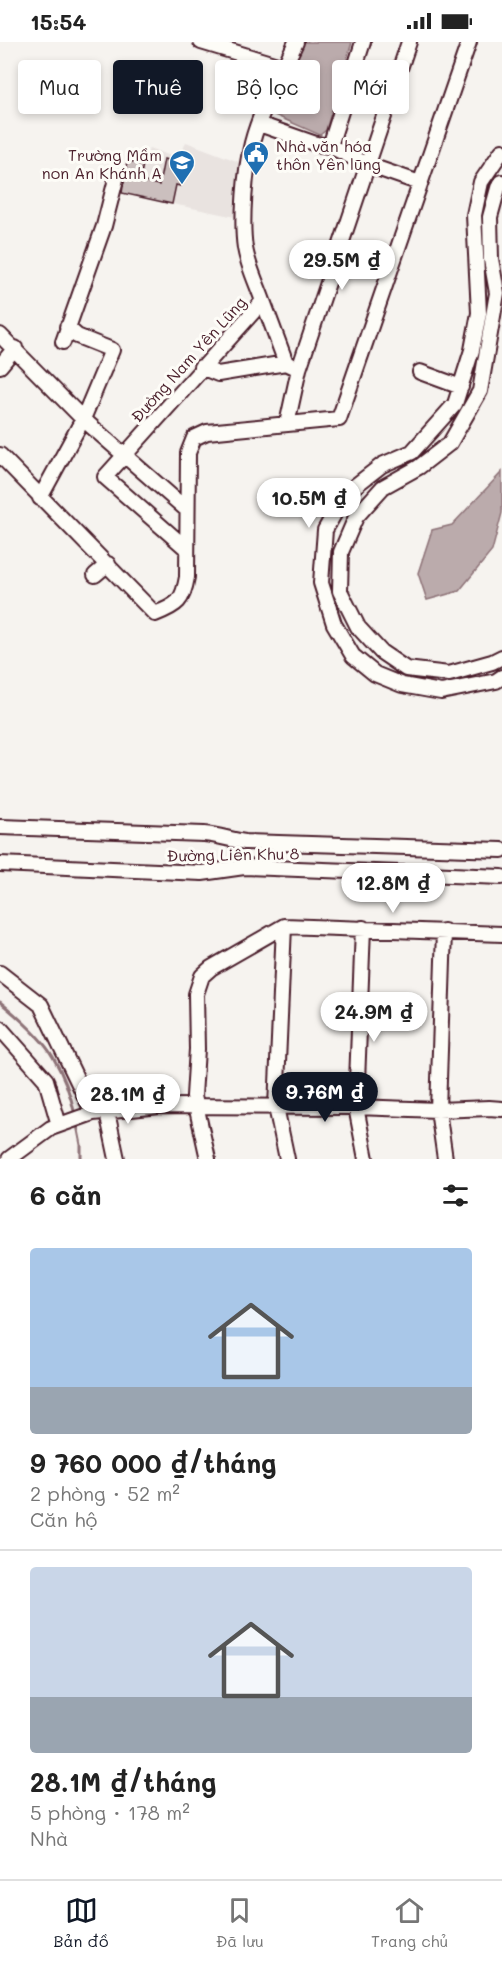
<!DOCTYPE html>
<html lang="vi">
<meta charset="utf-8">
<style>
:root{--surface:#fff;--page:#f6f6f6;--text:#222;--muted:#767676;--line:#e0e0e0;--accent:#111827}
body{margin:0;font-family:Mali,sans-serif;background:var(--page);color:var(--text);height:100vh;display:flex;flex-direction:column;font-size:22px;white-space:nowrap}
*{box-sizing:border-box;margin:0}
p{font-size:20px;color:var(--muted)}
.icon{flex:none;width:33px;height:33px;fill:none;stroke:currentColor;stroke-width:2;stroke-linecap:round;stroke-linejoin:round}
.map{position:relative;height:1117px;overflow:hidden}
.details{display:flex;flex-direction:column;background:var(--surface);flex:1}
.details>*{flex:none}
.banner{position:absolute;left:18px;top:18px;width:466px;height:54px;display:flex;gap:12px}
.price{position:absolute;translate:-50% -51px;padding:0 14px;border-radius:21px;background:#fff;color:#222;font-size:20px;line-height:39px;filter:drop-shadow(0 2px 3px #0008)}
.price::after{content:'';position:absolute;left:50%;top:36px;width:18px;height:14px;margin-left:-9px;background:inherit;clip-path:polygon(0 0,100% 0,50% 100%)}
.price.current{background:var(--accent);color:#fff}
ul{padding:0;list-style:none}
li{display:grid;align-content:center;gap:12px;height:318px;padding:0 30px}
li+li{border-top:2px solid var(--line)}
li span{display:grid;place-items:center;height:186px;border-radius:6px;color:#555}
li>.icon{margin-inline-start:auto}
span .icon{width:108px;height:108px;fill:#fffc;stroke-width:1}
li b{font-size:26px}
h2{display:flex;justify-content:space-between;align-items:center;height:72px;padding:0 30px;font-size:26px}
.tag{padding:0 21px;border-radius:6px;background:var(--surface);box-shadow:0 3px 9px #0003;font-size:21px;line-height:54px}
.tag.current{background:var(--accent);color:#fff}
.status{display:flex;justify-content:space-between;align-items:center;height:42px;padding:0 30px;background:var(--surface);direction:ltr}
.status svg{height:16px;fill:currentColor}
.dock{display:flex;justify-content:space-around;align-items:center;height:84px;border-top:2px solid var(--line);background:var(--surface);font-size:16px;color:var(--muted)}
.dock a{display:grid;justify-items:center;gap:3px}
.dock .current{color:var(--accent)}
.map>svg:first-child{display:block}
</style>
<div class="status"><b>15:54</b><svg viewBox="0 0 49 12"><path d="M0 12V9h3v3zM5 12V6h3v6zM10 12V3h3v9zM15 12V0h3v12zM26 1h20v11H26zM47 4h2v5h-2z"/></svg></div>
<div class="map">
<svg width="502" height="1117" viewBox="0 0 502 1117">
<rect width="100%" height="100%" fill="#f6f3ef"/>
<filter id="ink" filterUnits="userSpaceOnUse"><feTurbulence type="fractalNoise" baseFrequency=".0167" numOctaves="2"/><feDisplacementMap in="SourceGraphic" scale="12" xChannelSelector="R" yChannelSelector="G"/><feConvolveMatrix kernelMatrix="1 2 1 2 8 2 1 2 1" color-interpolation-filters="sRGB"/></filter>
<g filter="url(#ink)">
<path fill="#e9e3e0" d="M186 100 242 121 240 176 120 151 131 108 147 112 149 106 179 117Z"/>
<path fill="#bbabac" stroke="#8e7378" stroke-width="1.5" d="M298 0H352L326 88 320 93 270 71Z
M502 430V471L492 509 459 549 427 558 418 531 432 488 452 483Z"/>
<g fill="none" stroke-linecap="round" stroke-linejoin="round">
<path stroke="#8e7378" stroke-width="3" d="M0 960C17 974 42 996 53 1015 63 1032 71 1054 75 1073
M77 1083 81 1103V1117"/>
</g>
<path fill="#cbbfbe" stroke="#4a1f2b" stroke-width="1.5" d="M164 117 185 122 180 144 176 143 172 162 122 151 127 119 143 122 140 139 159 143Z"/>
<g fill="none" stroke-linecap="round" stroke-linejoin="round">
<defs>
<path id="minor" d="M201 0 284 25
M259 82 316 102 330 104 368 123 420 141
M330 104 363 0
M502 109 481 140 474 173 479 271 472 308 455 362 412 410 382 423 346 451 325 488 321 541 334 582 353 614 375 632 402 643 441 650 496 639 502 635
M502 140 498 146 490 175 491 217 497 251 480 349 450 401 419 425 383 445 356 475 341 510 340 549 358 585 381 610 406 627 449 632 492 620 502 615
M0 293 83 377 187 468
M63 300 104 184 116 137
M286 321 299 327 409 0
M0 324 15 306
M201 325 218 332 286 321 263 259
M420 330 461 345
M287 382 299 327
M0 413 155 572C178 563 183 559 187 535L188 411 194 396 207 390 339 377 469 0
M40 456 83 377 112 308 77 294 67 285
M187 507 105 435 263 259C257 242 248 224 245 206 241 179 245 128 252 101 261 66 281 33 296 0
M95 533 108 522
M0 785 204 792C218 793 231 798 245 800L502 808
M0 822 202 831 244 825 502 835
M284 884 276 1065 287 1117
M363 886 356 1065 366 1117
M444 889 438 1068 445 1117
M0 931 41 963 93 1071
M0 986 46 1038 59 1083
M107 1070 117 1117
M9 1117 51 1086 93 1071 160 1064 356 1065 438 1068 489 1066 502 1067
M208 1117 194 1054 197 1007 196 952 202 934 211 926 284 884 502 892"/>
</defs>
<use href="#minor" stroke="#4a1f2b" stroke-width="18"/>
<use href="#minor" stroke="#fdfcf7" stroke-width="14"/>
</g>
</g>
<defs>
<symbol id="civic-pin" viewBox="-11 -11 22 30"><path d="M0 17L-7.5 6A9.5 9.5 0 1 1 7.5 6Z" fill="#1f6fb2" stroke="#fdfcf7"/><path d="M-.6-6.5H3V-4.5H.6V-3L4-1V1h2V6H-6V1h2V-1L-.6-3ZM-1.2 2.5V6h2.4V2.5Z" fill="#fff"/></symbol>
<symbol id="school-pin" viewBox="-11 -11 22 30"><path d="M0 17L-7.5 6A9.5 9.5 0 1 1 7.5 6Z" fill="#1f6fb2" stroke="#fdfcf7"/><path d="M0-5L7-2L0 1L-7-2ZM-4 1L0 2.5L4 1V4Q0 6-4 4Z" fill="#fff"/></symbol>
</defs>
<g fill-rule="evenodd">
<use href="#civic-pin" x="241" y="97" width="30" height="40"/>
<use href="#school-pin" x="167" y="106" width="30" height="40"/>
</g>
<g text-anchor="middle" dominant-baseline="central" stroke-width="6" stroke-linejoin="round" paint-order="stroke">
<g font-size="16" fill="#4a1f2b" stroke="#fdfcf7" text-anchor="start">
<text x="276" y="103">Nhà văn hóa<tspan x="276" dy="18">thôn Yên lũng</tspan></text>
<text x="162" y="112" text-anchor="end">Trường Mầm<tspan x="162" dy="18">non An Khánh A</tspan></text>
</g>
<g font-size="16" fill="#4a1f2b" stroke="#fdfcf7">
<text transform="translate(188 317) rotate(-48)">Đường Nam Yên Lũng</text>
<text transform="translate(233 812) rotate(-1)">Đường Liên Khu 8</text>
</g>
</g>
</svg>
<b class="price" style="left:342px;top:249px">29.5M ₫</b>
<b class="price" style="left:309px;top:487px">10.5M ₫</b>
<b class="price" style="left:393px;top:872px">12.8M ₫</b>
<b class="price" style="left:374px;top:1001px">24.9M ₫</b>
<b class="price current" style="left:325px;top:1081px">9.76M ₫</b>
<b class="price" style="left:128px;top:1083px">28.1M ₫</b>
<div class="banner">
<a class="tag">Mua</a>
<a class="tag current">Thuê</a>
<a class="tag">Bộ lọc</a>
<a class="tag">Mới</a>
</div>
</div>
<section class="details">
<h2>6 căn<svg class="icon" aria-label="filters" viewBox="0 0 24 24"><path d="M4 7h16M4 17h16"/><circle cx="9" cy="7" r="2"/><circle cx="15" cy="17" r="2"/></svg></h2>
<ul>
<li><span style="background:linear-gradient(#a9c7e8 75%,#9aa5b1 0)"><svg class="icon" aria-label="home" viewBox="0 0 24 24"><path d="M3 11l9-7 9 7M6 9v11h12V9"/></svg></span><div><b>9 760 000 ₫/tháng</b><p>2 phòng · 52 m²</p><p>Căn hộ</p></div></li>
<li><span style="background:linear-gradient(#c9d6e8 70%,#9aa5b1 0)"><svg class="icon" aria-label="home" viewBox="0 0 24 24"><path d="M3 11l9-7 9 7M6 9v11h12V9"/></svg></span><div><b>28.1M ₫/tháng</b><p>5 phòng · 178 m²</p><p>Nhà</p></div></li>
</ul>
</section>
<nav class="dock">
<a class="current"><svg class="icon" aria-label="map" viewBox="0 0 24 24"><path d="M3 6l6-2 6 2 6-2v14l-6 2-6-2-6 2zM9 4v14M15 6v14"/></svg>Bản đồ</a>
<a><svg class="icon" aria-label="saved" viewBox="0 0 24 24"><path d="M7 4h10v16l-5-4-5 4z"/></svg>Đã lưu</a>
<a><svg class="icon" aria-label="home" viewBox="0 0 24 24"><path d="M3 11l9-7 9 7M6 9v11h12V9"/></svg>Trang chủ</a>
</nav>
